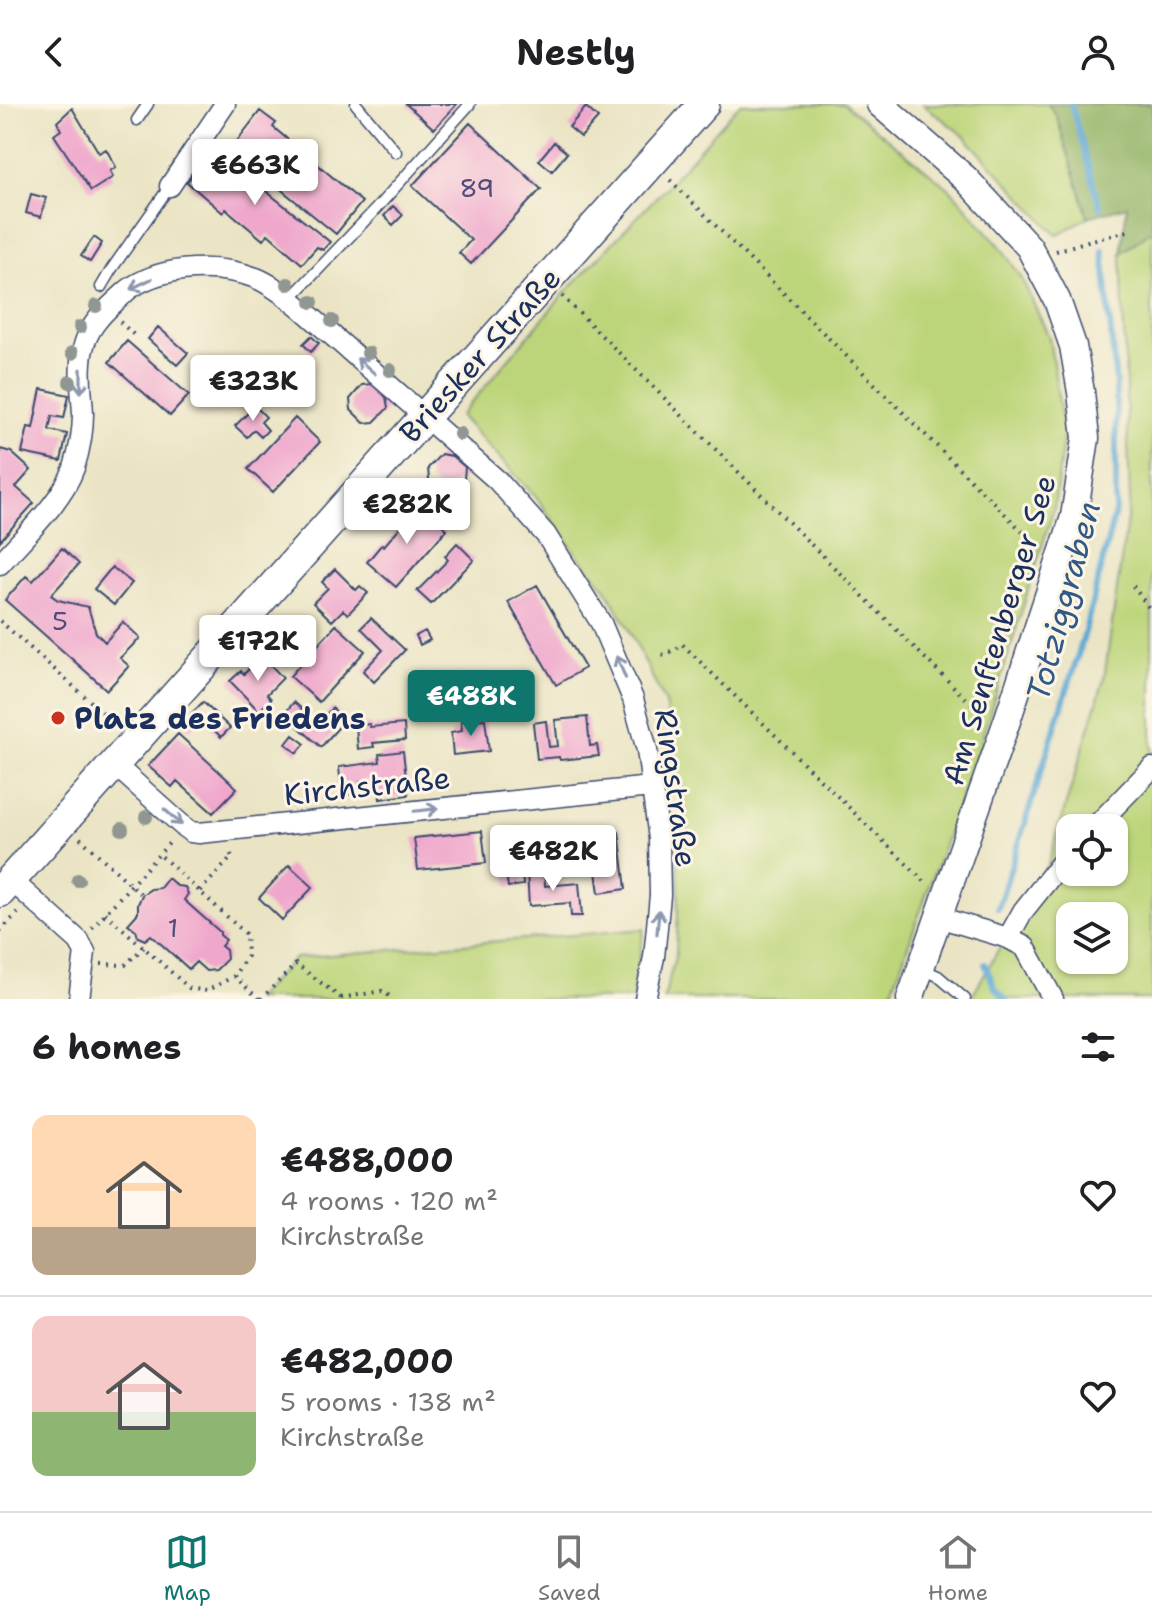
<!DOCTYPE html>
<meta charset="utf-8">
<style>
:root{--surface:#fff;--page:#f2f2f2;--text:#202124;--muted:#757577;--line:#e0e0e0;--accent:#0f766e}
body{margin:0;font-family:"Shantell Sans",sans-serif;background:var(--page);color:var(--text);height:100vh;display:flex;flex-direction:column;font-size:30px;white-space:nowrap}
*{box-sizing:border-box;margin:0}
p{font-size:26px;color:var(--muted)}
.icon{flex:none;width:44px;height:44px;fill:none;stroke:currentColor;stroke-width:2;stroke-linecap:round;stroke-linejoin:round}
.map{position:relative;height:895px;overflow:hidden}
.sheet{display:flex;flex-direction:column;background:var(--surface);flex:1}
.sheet>*{flex:none}
.buttons{position:absolute;left:1056px;top:710px;display:grid;gap:16px}
.buttons a{display:grid;place-items:center;width:72px;height:72px;border-radius:16px;background:var(--surface);box-shadow:0 2px 6px #0004;font-size:40px}
.price{position:absolute;translate:-50% -68px;padding:0 18px;border-radius:8px;background:#fff;color:#222;font-size:26px;line-height:52px;filter:drop-shadow(0 2px 4px #0008)}
.price::after{content:'';position:absolute;left:50%;top:48px;width:24px;height:18px;margin-left:-12px;background:inherit;clip-path:polygon(0 0,100% 0,50% 100%)}
.price.current{background:var(--accent);color:#fff}
ul{padding:0;list-style:none}
li{display:flex;align-items:center;gap:24px;height:200px;padding:0 32px}
li+li{border-top:2px solid var(--line)}
li span{display:grid;place-items:center;flex:none;width:224px;height:160px;border-radius:16px;color:#555}
li>.icon{margin-inline-start:auto}
span .icon{width:96px;height:96px;fill:#fffc;stroke-width:1}
li b{font-size:34px}
h2{display:flex;justify-content:space-between;align-items:center;height:96px;padding:0 32px;font-size:34px}
header{display:flex;justify-content:space-between;align-items:center;height:104px;padding:0 32px;background:var(--surface);font-size:36px;font-weight:700}
.tab-bar{display:flex;justify-content:space-around;align-items:center;height:112px;border-top:2px solid var(--line);background:var(--surface);font-size:22px;color:var(--muted)}
.tab-bar a{display:grid;justify-items:center;gap:4px}
.tab-bar .current{color:var(--accent)}
.map>svg:first-child{display:block}
</style>
<header><svg class="icon" aria-label="back" viewBox="0 0 24 24"><path d="M15 5l-7 7 7 7"/></svg>Nestly<svg class="icon" aria-label="person" viewBox="0 0 24 24"><circle cx="12" cy="8" r="4"/><path d="M4 21q1-7 8-7t8 7"/></svg></header>
<div class="map">
<svg width="1152" height="895" viewBox="0 0 1152 895">
<rect width="100%" height="100%" fill="#fcf5e5"/>
<filter id="ink" filterUnits="userSpaceOnUse"><feTurbulence type="fractalNoise" baseFrequency=".0125" numOctaves="2"/><feDisplacementMap in="SourceGraphic" scale="16" xChannelSelector="R" yChannelSelector="G"/><feConvolveMatrix kernelMatrix="1 2 1 2 8 2 1 2 1" color-interpolation-filters="sRGB"/></filter>
<filter id="wash" filterUnits="userSpaceOnUse"><feTurbulence type="fractalNoise" baseFrequency=".006" numOctaves="4" result="noise"/><feDisplacementMap in="SourceGraphic" scale="32" xChannelSelector="R" yChannelSelector="G"/><feGaussianBlur stdDeviation="1.8" result="paint"/><feColorMatrix in="noise" values="0 0 0 0 0 0 0 0 0 0 0 0 0 0 0 0 0 1.4 0 .05"/><feComposite in="paint" operator="in"/></filter>
<g filter="url(#wash)">
<rect width="100%" height="100%" fill="#eae4c4"/>
<path fill="#bdd57a" stroke="#6c826c" stroke-width="2" fill-rule="evenodd" d="M740 0H844L951 86 1000 142 1021 173 1049 233 1064 330 1054 404 981 637 889 895H664L676 849 679 790 677 733 688 726 665 599 628 523 606 485 576 449 536 393 460 312 562 192 665 84Z
M923 0H1048L1056 11 1088 113 1057 131 964 32Z
M1152 126V895H970L1048 760 1104 575 1130 395 1121 149ZM1070 724H1114V768H1070ZM1070 812H1114V856H1070Z
M644 825 632 895H255L295 854Z"/>
<path fill="#96b66a" stroke="#587264" stroke-width="2" d="M1048 0H1152V126L1121 149 1127 102 1088 113 1056 11Z"/>
<g fill="none" stroke-linecap="round" stroke-linejoin="round">
<path stroke="#5ba8d4" stroke-width="6" d="M1071 0 1100 104
M998 804 1083 535 1116 404V280L1103 146
M985 860 995 884 1006 895"/>
</g>
<g id="blocks">
<path fill="#efa7cc" d="M406 0H457L434 25Z
M586 3 598 14 581 33 569 23Z
M72 4 99 49 106 45 116 63 110 67 113 73 91 87 54 31 61 26 57 18Z
M260 7 276 19 273 23 362 98 336 130 231 45Z
M470 19 541 85 471 160 459 149 471 136 412 82Z
M554 38 567 49 552 67 539 56Z
M213 45 330 138 323 146 317 143 302 160 268 130 263 136 226 105 223 109 187 78Z
M31 90 46 94 41 113 26 109Z
M393 102 403 111 393 121 384 112Z
M94 133 102 139 90 158 81 152Z
M158 223 188 249 177 261 148 235Z
M311 232 319 239 311 248 303 240Z
M127 237 189 291 170 312 109 258Z
M372 280 386 293 388 304 374 318 364 319 351 306 350 295 362 281Z
M41 285 69 291 64 314 52 312 49 326 67 330 61 357 22 349 28 323 33 324Z
M255 302 266 313 261 318 268 326 261 333 254 326 247 333 235 322Z
M295 314 320 338 273 388 248 365Z
M0 345 11 348 31 366 16 383 34 399 0 437Z
M441 350 452 352 465 363 464 375 456 378 442 388 429 376 428 364Z
M419 401 447 425 396 483 367 458 382 440 384 442Z
M457 439 474 456 431 500 417 487 448 456 445 452Z
M62 444 79 460 51 491 58 496 88 503 96 529 105 538 123 518 140 534 120 554 129 562 107 586 5 496 26 472 33 477Z
M112 463 132 479 114 501 94 485Z
M335 465 356 486 360 482 368 489 348 510 343 506 332 517 313 499 328 484 322 478Z
M537 481 585 564 556 581 508 498Z
M371 514 405 546 374 578 363 567 383 546 361 524Z
M336 521 365 547 319 598 290 572Z
M425 527 430 536 420 541 416 532Z
M262 552 283 574 267 590 271 595 259 607 230 577 241 567 244 570Z
M466 572H476V585L467 586Z
M482 590 484 609 473 611V604L458 605 456 593Z
M203 598 230 624 221 633 202 614 190 626 183 618Z
M294 598 318 620 332 604 345 616 321 643 284 610Z
M587 613 590 642 597 641 599 652 560 656 559 653 537 655 533 619 546 617 549 643 558 642 555 616Z
M485 615 489 647 453 651 451 629 462 627 461 617Z
M370 620V623L404 620 405 636 373 639 374 643 358 645 356 622Z
M178 630 237 684 213 709 177 677 172 683 148 662Z
M293 631 305 640 297 649 286 640Z
M403 647 408 691 380 695 378 675 360 677 361 689 342 691 339 663 380 658 379 650Z
M593 723 594 731 619 728 626 785 599 789 595 760 571 762 570 752 538 756 534 730Z
M482 727 486 759 418 766 414 734Z
M289 761 313 783 282 816 259 794Z
M544 766 545 782 579 779 582 812H571L570 799 529 802 527 767Z
M522 768 523 781 508 783 506 770Z
M168 774 177 782 185 783 188 790 184 796 220 828V831L226 836 221 842 226 846 227 855 216 866 206 867 196 858 189 865 151 831 145 836 138 833 136 826 128 820 138 809V800L142 791 151 785 160 784Z"/>
</g>
</g>
<g filter="url(#ink)">
<use href="#blocks" fill-opacity="0" stroke="#3a4a6d" stroke-width="2"/>
<g fill="none" stroke-linecap="round" stroke-linejoin="round">
<defs>
<path id="service" d="M356 0 396 48
M137 16 148 0
M101 183 111 166 170 82
M290 195 374 107 470 0
M922 865 938 872 965 895"/>
<path id="minor" d="M170 82 225 0
M0 460C23 433 62 398 74 364 79 348 83 327 83 310 82 287 77 261 85 238 91 220 105 207 118 195 123 191 127 186 132 183 166 161 219 160 256 174 273 181 287 193 301 204L497 376 546 431 601 519 633 595 647 646 659 735 660 791 657 823 654 853 645 895
M115 661 184 723 191 728 199 729 651 683
M1094 724 1152 664
M11 776 79 837 85 848 79 895
M938 813 1008 834 1025 843 1053 895
M1008 834 1023 807 1070 748"/>
<path id="tertiary" d="M880 0 966 75 1029 143 1057 196 1073 242 1081 288 1086 334 1074 413 1008 614 910 895"/>
<path id="secondary" d="M0 788 704 0"/>
</defs>
<use href="#service" stroke="#3a4a6d" stroke-width="13"/>
<use href="#minor" stroke="#3a4a6d" stroke-width="23"/>
<use href="#tertiary" stroke="#3a4a6d" stroke-width="29"/>
<use href="#secondary" stroke="#3a4a6d" stroke-width="33"/>
<path stroke="#3a4a6d" stroke-width="4" stroke-dasharray="2 6" stroke-linecap="butt" d="M670 76 1034 439 1041 444
M1056 147 1088 137 1128 127
M562 192 969 598 987 606
M120 218 134 231
M1133 482 1152 508
M0 517 118 622
M662 551 676 545 682 540 927 780
M80 734 142 791
M200 787 232 753 229 746
M105 809 189 884 207 887 234 872 247 852 246 830 159 750
M92 824 172 736
M0 827 18 809
M101 860 125 861 144 843
M234 872 259 895
M341 894 382 887 394 895
M261 895 296 860 341 894 340 895"/>
<use href="#service" stroke="#fff" stroke-width="10"/>
<use href="#minor" stroke="#fff" stroke-width="20"/>
<use href="#tertiary" stroke="#fff" stroke-width="26"/>
<use href="#secondary" stroke="#fff" stroke-width="30"/>
</g>
<g fill="#8f9790">
<circle cx="288" cy="180" r="7"/>
<circle cx="312" cy="198" r="7"/>
<circle cx="96" cy="202" r="7"/>
<circle cx="332" cy="217" r="7"/>
<circle cx="80" cy="223" r="7"/>
<circle cx="72" cy="249" r="7"/>
<circle cx="368" cy="249" r="7"/>
<circle cx="390" cy="266" r="7"/>
<circle cx="70" cy="278" r="7"/>
<circle cx="460" cy="330" r="7"/>
<circle cx="146" cy="713" r="7"/>
<circle cx="122" cy="725" r="7"/>
<circle cx="78" cy="776" r="7"/>
</g>
<defs><path id="oneway-shaft" d="M-6 0H5M1.5-3L5.5 0L1.5 3" fill="none" stroke-width="1.6" stroke-linecap="round" stroke-linejoin="round" transform="scale(2)"/></defs>
<g stroke="#8d97ae">
<use href="#oneway-shaft" transform="translate(141 180) rotate(154)"/>
<use href="#oneway-shaft" transform="translate(366 262) rotate(-139)"/>
<use href="#oneway-shaft" transform="translate(81 277) rotate(90)"/>
<use href="#oneway-shaft" transform="translate(621 563) rotate(-112)"/>
<use href="#oneway-shaft" transform="translate(426 706) rotate(-6)"/>
<use href="#oneway-shaft" transform="translate(173 713) rotate(42)"/>
<use href="#oneway-shaft" transform="translate(658 818) rotate(-85)"/>
</g>
</g>
<circle fill="#c8321e" stroke="#fcf5e5" stroke-width="3" cx="58" cy="614" r="8"/>
<g text-anchor="middle" dominant-baseline="central" stroke-width="6" stroke-linejoin="round" paint-order="stroke">
<g font-size="26" fill="#504d7a">
<text x="477" y="83">89</text>
<text x="60" y="516">5</text>
<text x="173" y="823">1</text>
</g>
<g font-size="30" fill="#1b2f5e" stroke="#fcf5e5">
<text transform="translate(480 251) rotate(-48)">Briesker Straße</text>
<text transform="translate(999 526) rotate(-73)">Am Senftenberger See</text>
<text transform="translate(367 682) rotate(-6)">Kirchstraße</text>
<text transform="translate(676 684) rotate(82)">Ringstraße</text>
</g>
<g font-size="30" font-weight="bold" fill="#1b2f5e" stroke="#fcf5e5" text-anchor="start">
<text x="74" y="614">Platz des Friedens</text>
</g>
<g font-size="32" font-style="italic" fill="#315987" stroke="#fcf5e5">
<text transform="translate(1063 497) rotate(-75)">Totziggraben</text>
</g>
</g>
</svg>
<div class="buttons">
<a><svg class="icon" aria-label="locate" viewBox="0 0 24 24"><circle cx="12" cy="12" r="6"/><path d="M12 2v4M12 18v4M2 12h4M18 12h4"/></svg></a>
<a><svg class="icon" aria-label="layers" viewBox="0 0 24 24"><path d="M12 4l9 5-9 5-9-5zM3 14l9 5 9-5"/></svg></a>
</div>
<b class="price" style="left:255px;top:103px">€663K</b>
<b class="price" style="left:253px;top:319px">€323K</b>
<b class="price" style="left:407px;top:442px">€282K</b>
<b class="price" style="left:258px;top:579px">€172K</b>
<b class="price current" style="left:471px;top:634px">€488K</b>
<b class="price" style="left:553px;top:789px">€482K</b>
</div>
<section class="sheet">
<h2>6 homes<svg class="icon" aria-label="filters" viewBox="0 0 24 24"><path d="M4 7h16M4 17h16"/><circle cx="9" cy="7" r="2"/><circle cx="15" cy="17" r="2"/></svg></h2>
<ul>
<li><span style="background:linear-gradient(#ffd9b3 70%,#b9a48a 0)"><svg class="icon" aria-label="home" viewBox="0 0 24 24"><path d="M3 11l9-7 9 7M6 9v11h12V9"/></svg></span><div><b>€488,000</b><p>4 rooms · 120 m²</p><p>Kirchstraße</p></div><svg class="icon" aria-label="heart" viewBox="0 0 24 24"><path d="M12 20l-8-8c-3-5 5-10 8-4 3-6 11-1 8 4z"/></svg></li>
<li><span style="background:linear-gradient(#f6c9c9 60%,#8fb573 0)"><svg class="icon" aria-label="home" viewBox="0 0 24 24"><path d="M3 11l9-7 9 7M6 9v11h12V9"/></svg></span><div><b>€482,000</b><p>5 rooms · 138 m²</p><p>Kirchstraße</p></div><svg class="icon" aria-label="heart" viewBox="0 0 24 24"><path d="M12 20l-8-8c-3-5 5-10 8-4 3-6 11-1 8 4z"/></svg></li>
</ul>
</section>
<nav class="tab-bar">
<a class="current"><svg class="icon" aria-label="map" viewBox="0 0 24 24"><path d="M3 6l6-2 6 2 6-2v14l-6 2-6-2-6 2zM9 4v14M15 6v14"/></svg>Map</a>
<a><svg class="icon" aria-label="saved" viewBox="0 0 24 24"><path d="M7 4h10v16l-5-4-5 4z"/></svg>Saved</a>
<a><svg class="icon" aria-label="home" viewBox="0 0 24 24"><path d="M3 11l9-7 9 7M6 9v11h12V9"/></svg>Home</a>
</nav>
